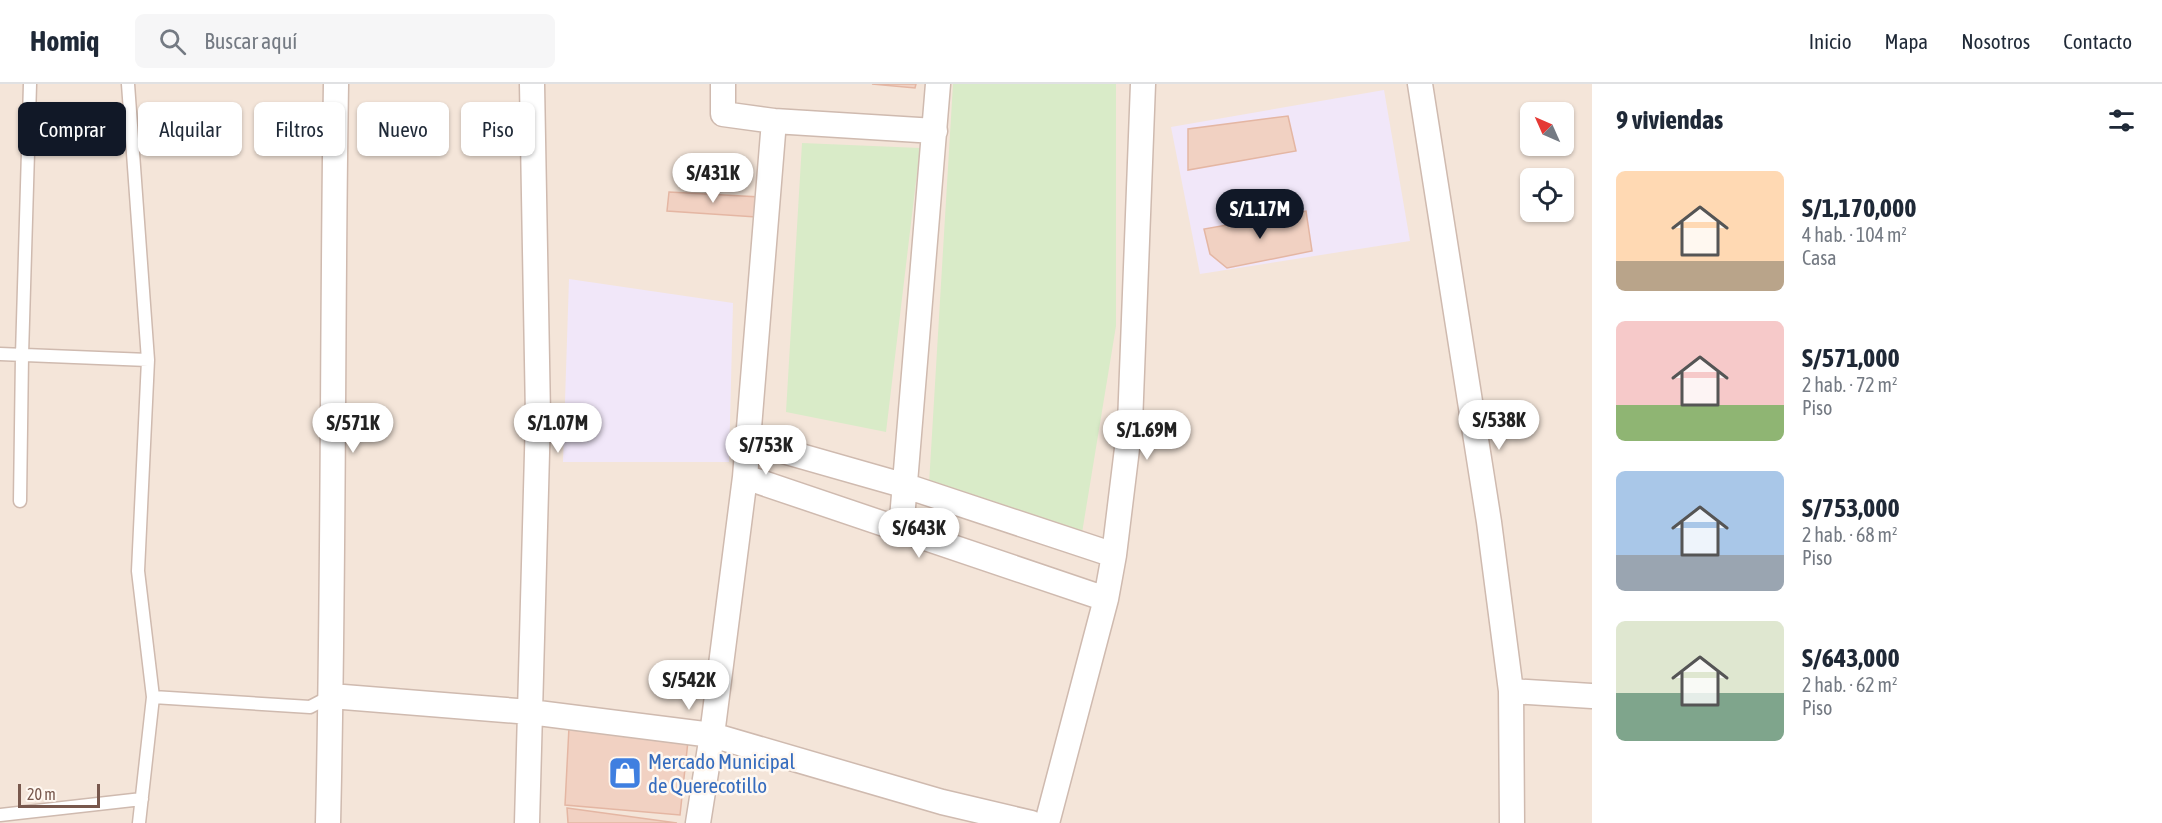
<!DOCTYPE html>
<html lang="es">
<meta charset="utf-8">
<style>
:root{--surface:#fff;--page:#f6f6f7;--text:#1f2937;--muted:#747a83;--line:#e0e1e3;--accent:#111827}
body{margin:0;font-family:"Asap Condensed",sans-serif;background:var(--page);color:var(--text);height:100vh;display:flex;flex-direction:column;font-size:22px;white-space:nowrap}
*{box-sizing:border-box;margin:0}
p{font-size:20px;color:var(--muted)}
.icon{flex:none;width:33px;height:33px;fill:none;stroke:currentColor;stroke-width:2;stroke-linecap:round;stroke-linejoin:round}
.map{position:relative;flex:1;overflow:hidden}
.side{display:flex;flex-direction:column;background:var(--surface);width:570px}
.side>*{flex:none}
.banner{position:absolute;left:18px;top:18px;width:570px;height:54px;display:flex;gap:12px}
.needle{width:39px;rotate:315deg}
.tools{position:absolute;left:1520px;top:18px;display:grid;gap:12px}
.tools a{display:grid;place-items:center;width:54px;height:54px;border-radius:9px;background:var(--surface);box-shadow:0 2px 4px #0004;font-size:30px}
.scale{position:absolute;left:18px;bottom:15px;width:82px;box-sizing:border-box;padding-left:6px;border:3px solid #78584d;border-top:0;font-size:16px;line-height:21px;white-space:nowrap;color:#78584d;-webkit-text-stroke:4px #fff8f1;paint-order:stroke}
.price{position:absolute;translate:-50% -51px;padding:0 14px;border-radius:21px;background:#fff;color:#222;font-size:20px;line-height:39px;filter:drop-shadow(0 2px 3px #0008)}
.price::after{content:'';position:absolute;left:50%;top:36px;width:18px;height:14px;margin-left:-9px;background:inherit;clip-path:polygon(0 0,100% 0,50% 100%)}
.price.on{background:var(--accent);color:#fff}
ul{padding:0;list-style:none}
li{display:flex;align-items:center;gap:18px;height:150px;padding:0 24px}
li span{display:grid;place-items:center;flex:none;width:168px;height:120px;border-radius:9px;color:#555}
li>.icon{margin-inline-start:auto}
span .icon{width:72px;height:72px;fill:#fffc;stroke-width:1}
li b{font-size:26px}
h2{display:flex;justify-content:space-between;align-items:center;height:72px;padding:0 24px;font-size:26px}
.tag{padding:0 21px;border-radius:9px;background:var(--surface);box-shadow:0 2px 4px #0004;font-size:21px;line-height:54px}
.tag.on{background:var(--accent);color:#fff}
header{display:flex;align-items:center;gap:36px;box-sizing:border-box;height:84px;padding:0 30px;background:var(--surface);border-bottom:2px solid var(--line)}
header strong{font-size:28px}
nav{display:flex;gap:33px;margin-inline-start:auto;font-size:21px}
.search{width:420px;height:54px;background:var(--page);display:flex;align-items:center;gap:15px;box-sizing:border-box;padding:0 21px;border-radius:9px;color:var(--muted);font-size:22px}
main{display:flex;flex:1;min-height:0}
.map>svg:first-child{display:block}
</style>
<header>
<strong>Homiq</strong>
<div class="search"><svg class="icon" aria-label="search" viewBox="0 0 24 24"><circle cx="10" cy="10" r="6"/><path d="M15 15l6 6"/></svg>Buscar aquí</div>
<nav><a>Inicio</a><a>Mapa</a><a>Nosotros</a><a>Contacto</a></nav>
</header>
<main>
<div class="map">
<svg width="1592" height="739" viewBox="0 0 1592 739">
<rect width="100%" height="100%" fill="#fcf4eb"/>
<path fill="#f4e5d9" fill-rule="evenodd" d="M0 0H1592V739H0ZM1530 28H1563V62H1530ZM1530 94H1563V128H1530Z"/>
<path fill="#f1e7f9" d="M1384 6 1410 157 1200 190 1171 43Z
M569 195 733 219 729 378H563Z"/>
<path fill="#d9ebc8" d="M953 0H1116V242L1082 449 929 400Z
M802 59 920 64 886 348 786 328Z"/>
<path fill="#f1d1c2" stroke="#e4b6a3" stroke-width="1.5" d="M872 0H916L915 4Z
M1288 32 1296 67 1188 86V45Z
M669 108 760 113 756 133 667 127Z
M1306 127 1312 167 1227 184 1210 170 1204 145Z
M569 643 688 657 680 731 565 721Z
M567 724 677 739H568Z"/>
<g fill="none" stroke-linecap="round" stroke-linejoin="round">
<defs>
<path id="service" d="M128 0 148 276 138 487 153 613
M0 270 148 276
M20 417 22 271 30 0
M0 731 142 715
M139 739 153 613 310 623 331 612"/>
<path id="minor" d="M723 0V30L774 37 935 47
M1420 0 1489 438 1511 607 1512 739
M748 357 906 402 1114 471
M745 393 1106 515
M901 447 938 0
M1511 607 1592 612
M331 612 530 628 712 651 942 718 1031 739
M328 739C334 493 332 246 336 0
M527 739 538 332 532 0
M698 739 712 651 745 393 774 37
M1047 739 1106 515 1114 471 1130 340 1143 0"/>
</defs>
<use href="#service" stroke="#cfbaaf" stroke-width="15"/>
<use href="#minor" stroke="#cfbaaf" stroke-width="27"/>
<use href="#service" stroke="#fff" stroke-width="12"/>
<use href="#minor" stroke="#fff" stroke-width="24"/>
</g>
<defs>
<symbol id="shop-square" viewBox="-11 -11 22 22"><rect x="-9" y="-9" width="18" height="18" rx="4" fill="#3f7fe0" stroke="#fff8f1"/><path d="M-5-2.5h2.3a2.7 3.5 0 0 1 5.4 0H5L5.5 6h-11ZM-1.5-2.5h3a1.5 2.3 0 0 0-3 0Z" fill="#fff"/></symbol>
</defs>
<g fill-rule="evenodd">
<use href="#shop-square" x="606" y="670" width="38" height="38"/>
</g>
<g text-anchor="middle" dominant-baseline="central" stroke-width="5" stroke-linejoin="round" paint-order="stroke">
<g font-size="21" fill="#366cbe" stroke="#fff8f1" text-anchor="start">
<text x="648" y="677">Mercado Municipal<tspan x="648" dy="24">de Querecotillo</tspan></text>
</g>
</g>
</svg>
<div class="tools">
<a><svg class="needle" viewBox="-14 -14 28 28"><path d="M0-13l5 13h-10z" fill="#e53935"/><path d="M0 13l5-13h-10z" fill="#747a83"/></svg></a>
<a><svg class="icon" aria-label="locate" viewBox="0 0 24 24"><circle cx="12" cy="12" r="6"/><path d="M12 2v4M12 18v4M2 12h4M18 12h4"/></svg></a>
</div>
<div class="scale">20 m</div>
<b class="price" style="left:713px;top:120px">S/431K</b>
<b class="price on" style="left:1260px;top:156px">S/1.17M</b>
<b class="price" style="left:1499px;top:367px">S/538K</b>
<b class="price" style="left:353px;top:370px">S/571K</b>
<b class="price" style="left:558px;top:370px">S/1.07M</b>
<b class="price" style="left:1147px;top:377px">S/1.69M</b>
<b class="price" style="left:766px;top:392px">S/753K</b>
<b class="price" style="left:919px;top:475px">S/643K</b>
<b class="price" style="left:689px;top:627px">S/542K</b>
<div class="banner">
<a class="tag on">Comprar</a>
<a class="tag">Alquilar</a>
<a class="tag">Filtros</a>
<a class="tag">Nuevo</a>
<a class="tag">Piso</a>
</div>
</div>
<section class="side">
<h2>9 viviendas<svg class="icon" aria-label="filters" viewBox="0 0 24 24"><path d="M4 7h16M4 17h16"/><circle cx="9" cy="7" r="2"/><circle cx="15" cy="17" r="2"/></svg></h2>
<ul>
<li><span style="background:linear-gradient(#ffd9b3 75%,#b9a48a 0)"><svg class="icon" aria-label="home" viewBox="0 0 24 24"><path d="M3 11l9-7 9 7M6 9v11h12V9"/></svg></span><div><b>S/1,170,000</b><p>4 hab. · 104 m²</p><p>Casa</p></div></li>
<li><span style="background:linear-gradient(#f6c9c9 70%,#8fb573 0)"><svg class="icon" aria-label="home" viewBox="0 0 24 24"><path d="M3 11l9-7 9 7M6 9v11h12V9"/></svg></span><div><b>S/571,000</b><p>2 hab. · 72 m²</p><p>Piso</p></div></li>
<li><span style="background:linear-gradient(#a9c7e8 70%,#9aa5b1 0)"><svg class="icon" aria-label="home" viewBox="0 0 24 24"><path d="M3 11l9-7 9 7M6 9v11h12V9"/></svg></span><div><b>S/753,000</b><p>2 hab. · 68 m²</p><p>Piso</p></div></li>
<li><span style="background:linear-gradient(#dfe7d0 60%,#7fa58c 0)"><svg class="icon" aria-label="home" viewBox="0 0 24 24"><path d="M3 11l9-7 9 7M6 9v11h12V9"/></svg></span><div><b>S/643,000</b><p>2 hab. · 62 m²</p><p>Piso</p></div></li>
</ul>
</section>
</main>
